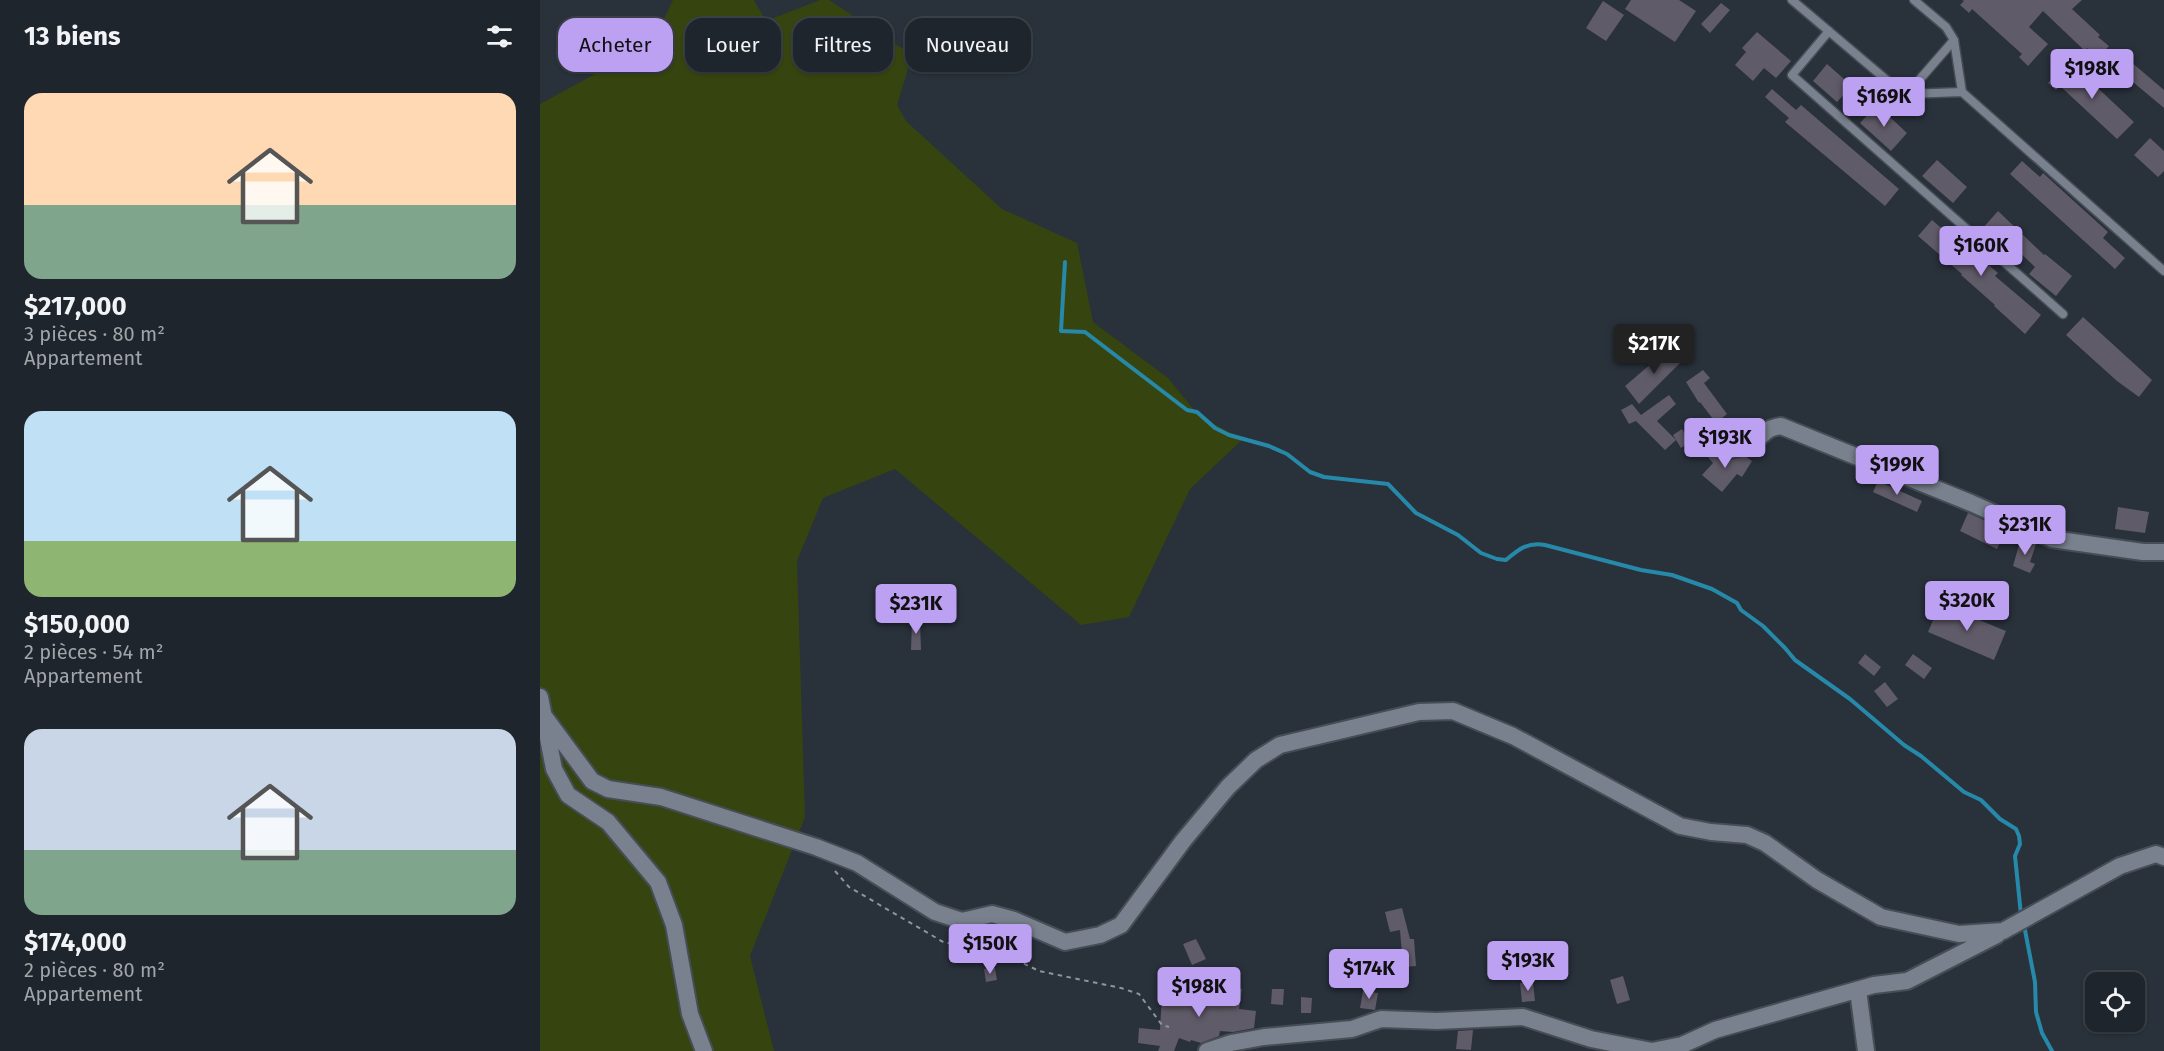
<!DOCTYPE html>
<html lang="fr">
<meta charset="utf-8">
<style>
:root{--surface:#1f252c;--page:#2c3138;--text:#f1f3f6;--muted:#a1a5a9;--line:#3c4248;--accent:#bca0f2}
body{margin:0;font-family:"Fira Sans",sans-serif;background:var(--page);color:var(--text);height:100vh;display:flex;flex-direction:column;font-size:22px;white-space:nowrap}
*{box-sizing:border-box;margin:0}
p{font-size:20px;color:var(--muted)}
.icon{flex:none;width:33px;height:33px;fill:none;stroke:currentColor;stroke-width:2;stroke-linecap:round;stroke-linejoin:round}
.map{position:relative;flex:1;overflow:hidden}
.side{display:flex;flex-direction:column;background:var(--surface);width:540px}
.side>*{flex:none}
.top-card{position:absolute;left:18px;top:18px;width:570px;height:54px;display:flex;gap:12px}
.tools{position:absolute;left:1545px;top:972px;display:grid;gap:12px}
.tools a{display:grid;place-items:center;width:60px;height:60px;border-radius:12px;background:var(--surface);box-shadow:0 2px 4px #0004,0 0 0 2px var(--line);font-size:30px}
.price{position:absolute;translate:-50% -51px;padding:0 14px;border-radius:6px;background:var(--accent);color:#111;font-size:20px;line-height:39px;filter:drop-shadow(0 2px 3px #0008)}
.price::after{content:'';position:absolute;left:50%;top:36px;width:18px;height:14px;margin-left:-9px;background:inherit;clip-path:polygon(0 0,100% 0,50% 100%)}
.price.current{background:#222;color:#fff}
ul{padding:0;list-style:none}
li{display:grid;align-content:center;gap:12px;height:318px;padding:0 24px}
li span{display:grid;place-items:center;height:186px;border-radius:18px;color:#555}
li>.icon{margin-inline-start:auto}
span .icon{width:108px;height:108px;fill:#fffc;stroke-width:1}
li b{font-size:26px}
h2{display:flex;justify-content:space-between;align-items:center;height:72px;padding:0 24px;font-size:26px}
.pill{padding:0 21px;border-radius:18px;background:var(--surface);box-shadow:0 2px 4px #0004,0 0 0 2px var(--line);font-size:21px;line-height:54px}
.pill.current{background:var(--accent);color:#111}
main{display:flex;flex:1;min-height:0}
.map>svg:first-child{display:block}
</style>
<main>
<section class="side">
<h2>13 biens<svg class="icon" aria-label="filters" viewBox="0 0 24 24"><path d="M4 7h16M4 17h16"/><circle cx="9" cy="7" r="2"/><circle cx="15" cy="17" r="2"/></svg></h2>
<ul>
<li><span style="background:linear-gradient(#ffd9b3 60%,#7fa58c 0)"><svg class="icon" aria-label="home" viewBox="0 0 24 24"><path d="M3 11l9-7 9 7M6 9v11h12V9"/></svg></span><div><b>$217,000</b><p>3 pièces · 80 m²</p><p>Appartement</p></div></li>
<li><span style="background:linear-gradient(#bfe0f5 70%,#8fb573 0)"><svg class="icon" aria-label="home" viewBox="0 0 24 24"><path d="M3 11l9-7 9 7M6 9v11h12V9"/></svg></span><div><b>$150,000</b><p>2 pièces · 54 m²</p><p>Appartement</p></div></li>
<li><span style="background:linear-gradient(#c9d6e8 65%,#7fa58c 0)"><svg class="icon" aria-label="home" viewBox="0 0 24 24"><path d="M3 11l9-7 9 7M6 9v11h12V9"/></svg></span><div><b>$174,000</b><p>2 pièces · 80 m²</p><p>Appartement</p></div></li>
</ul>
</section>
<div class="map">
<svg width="1624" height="1051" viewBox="0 0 1624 1051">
<rect width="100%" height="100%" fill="#29313b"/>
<path fill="#36440f" d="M133 0H214L226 21 280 0H289L372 55 357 105 366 121 462 209 537 243 553 322 628 378 659 416 703 439 650 489 589 617 541 625 355 469 283 498 257 561 265 817 210 956 234 1051H0V104L112 43Z"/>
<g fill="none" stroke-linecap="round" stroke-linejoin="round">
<path stroke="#2789a9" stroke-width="4" d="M525 262 521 331 545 332 647 410 657 412 675 428 689 435 729 446 747 454 770 472 784 477 848 484 876 513 918 535 941 553 957 559 966 560C979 549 987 542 1005 545L1101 570 1132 575 1172 589 1197 603 1201 610 1223 626 1245 648 1255 660 1310 699 1364 745 1381 756 1424 792 1441 800 1460 819 1476 829 1479 836 1480 844 1475 856 1481 915
M1484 925 1495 982 1496 1012 1502 1033 1512 1051"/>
</g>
<path fill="#605b68" d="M1091 0H1139L1156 11 1135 42 1085 9Z
M1422 0H1542L1532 9 1560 35 1558 37 1569 46 1558 58 1547 48 1545 51 1503 11 1489 27 1508 44 1488 66 1479 57 1482 54 1432 9 1429 13 1420 5 1424 1Z
M1063 1 1084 15 1066 41 1046 28Z
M1181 3 1190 10 1170 33 1161 24Z
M1217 32 1251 61 1236 78 1224 68 1213 81 1195 65 1206 52 1202 48Z
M1529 61 1594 122 1577 139 1520 86 1516 90 1508 83Z
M1590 61 1624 90V108L1581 72Z
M1287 64 1312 86 1297 102 1273 81Z
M1232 89 1256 110 1261 105 1359 189 1345 206 1245 122 1249 118 1225 97Z
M1337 105 1367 133 1351 151 1320 123Z
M1610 138 1624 151V171L1618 177 1594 155Z
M1397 160 1427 187 1413 203 1382 176Z
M1482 161 1500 177 1503 173 1568 232 1563 238 1585 258 1575 269 1470 174Z
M1458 211 1504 255 1505 254 1532 276 1516 296 1489 274 1495 267 1478 251 1472 257 1442 229Z
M1392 220 1436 258 1438 256 1458 273 1455 276 1501 315 1485 334 1454 306 1455 305 1421 275 1422 274 1378 236Z
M1543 317 1612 380 1599 397 1577 381 1526 335Z
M1137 346 1147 356 1099 404 1085 386 1112 363 1116 367Z
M1163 370 1170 378 1164 383 1187 414 1176 423 1160 402 1159 403 1146 382Z
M1129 395 1136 404 1117 421 1136 440 1125 450 1096 421 1089 424 1081 410 1092 404 1101 415Z
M1142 429 1150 442 1141 448 1133 435Z
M1175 447 1189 460 1205 456 1212 461 1202 477 1197 474 1182 492 1162 475 1173 463 1166 455Z
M1338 481 1382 501 1377 512 1333 492Z
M1578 507 1609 512 1605 533 1575 529Z
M1428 513 1466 530 1457 549 1420 531Z
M1481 538 1496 544 1490 562 1495 564 1490 573 1473 566Z
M1400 604 1466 631 1454 660 1388 632Z
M372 619H380L381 650H371Z
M1325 654 1341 667 1334 676 1318 663Z
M1373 654 1392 668 1384 679 1365 665Z
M1345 682 1358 699 1347 707 1334 691Z
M862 908 870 939H874L876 966 863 967 860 930 850 932 845 912Z
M656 939 666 959 652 965 643 944Z
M455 968 457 980 446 982 444 969Z
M1083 976 1090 1000 1077 1004 1070 980Z
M993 982 995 1001 982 1002 980 983Z
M669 984 702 989 699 1009 716 1011 714 1028 693 1032 680 1031 679 1036 661 1043 651 1040 650 1042 639 1038 634 1051H618L620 1046 598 1043 599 1028 620 1030 622 995 643 996 644 993 668 996Z
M732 989H744L743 1005 731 1004Z
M823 991 838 993 835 1010 820 1008Z
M761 997 772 998 771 1013H761Z
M933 1030 931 1050 916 1049 918 1031Z"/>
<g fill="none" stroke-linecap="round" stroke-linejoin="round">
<defs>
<path id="service" d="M1252 0 1356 88 1367 94 1422 92
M1374 0 1406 27 1414 40 1422 92 1624 271
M1289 31 1252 75 1523 314
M1367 94 1414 40"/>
<path id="minor" d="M1191 450C1199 447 1208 445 1215 440 1228 432 1224 429 1241 426L1431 503 1512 539 1603 552H1624
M0 697 14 769 28 795 68 822 118 882 134 925 150 1014 164 1051
M4 716 52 781 68 789 121 797 276 847 317 863 395 912 422 921 452 914 474 920 525 942 560 935 581 925 643 841 688 787 716 760 740 745 879 712 913 711 973 736 1140 826 1171 832 1207 835 1225 843 1277 880 1341 917 1419 934 1463 931 1580 866 1616 854 1624 857
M1318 990 1326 1051
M667 1051 691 1043 724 1037 812 1029 841 1019 897 1021 983 1017 1051 1039 1112 1051
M1112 1051 1142 1045 1175 1030 1334 985 1367 981 1457 935"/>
</defs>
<use href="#service" stroke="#464d55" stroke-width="11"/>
<use href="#minor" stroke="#464d55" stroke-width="20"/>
<path stroke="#8e959d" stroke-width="2" stroke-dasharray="4.5 4.5" stroke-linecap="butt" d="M295 871 309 887 405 943H442L499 971 581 988 599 994 622 1025 629 1027"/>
<use href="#service" stroke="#78818d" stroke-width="8"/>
<use href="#minor" stroke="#78818d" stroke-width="16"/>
</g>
</svg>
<div class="tools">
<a><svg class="icon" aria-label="locate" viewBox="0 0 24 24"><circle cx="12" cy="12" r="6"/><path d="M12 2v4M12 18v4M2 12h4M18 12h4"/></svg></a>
</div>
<b class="price" style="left:1552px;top:100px">$198K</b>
<b class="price" style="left:1344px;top:128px">$169K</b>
<b class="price" style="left:1441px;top:277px">$160K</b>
<b class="price current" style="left:1114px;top:375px">$217K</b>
<b class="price" style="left:1185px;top:469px">$193K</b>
<b class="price" style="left:1357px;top:496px">$199K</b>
<b class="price" style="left:1485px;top:556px">$231K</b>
<b class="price" style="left:1427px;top:632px">$320K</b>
<b class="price" style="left:376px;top:635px">$231K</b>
<b class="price" style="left:450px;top:975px">$150K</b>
<b class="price" style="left:988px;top:992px">$193K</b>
<b class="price" style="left:829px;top:1000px">$174K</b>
<b class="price" style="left:659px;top:1018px">$198K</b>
<div class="top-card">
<a class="pill current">Acheter</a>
<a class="pill">Louer</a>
<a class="pill">Filtres</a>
<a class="pill">Nouveau</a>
</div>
</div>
</main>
